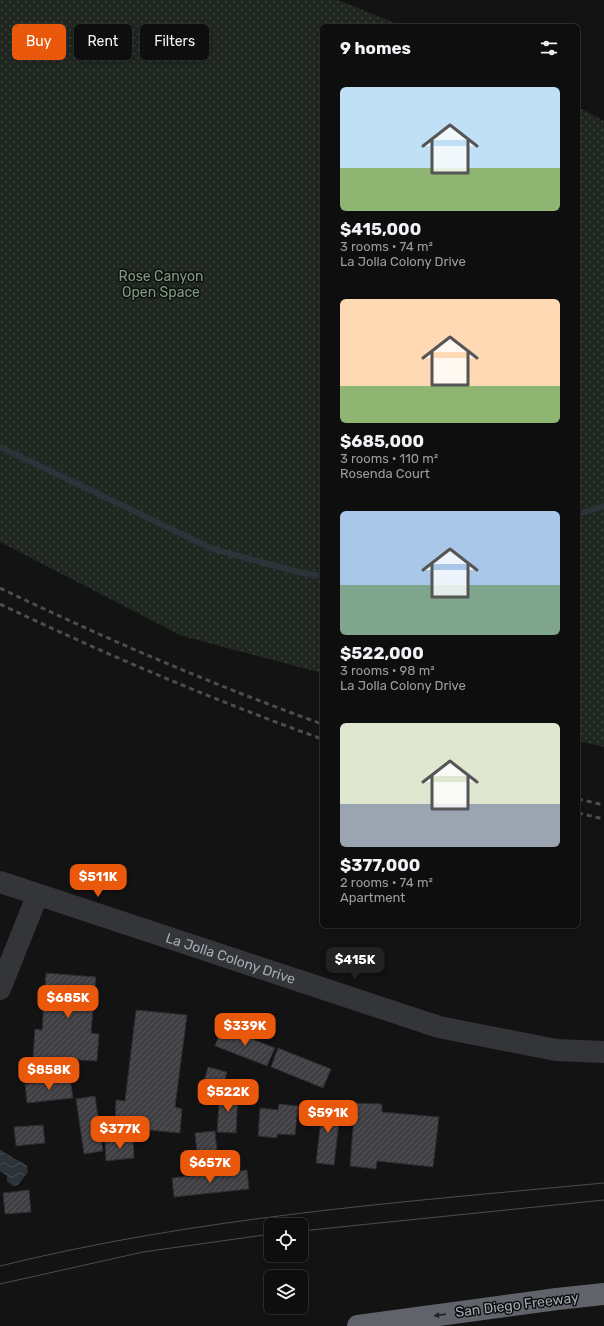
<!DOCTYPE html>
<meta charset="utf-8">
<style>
:root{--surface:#0e0e0f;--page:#1c1c1d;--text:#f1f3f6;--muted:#9b9c9e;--line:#2e2e2f;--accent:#ea580c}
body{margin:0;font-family:Rubik,sans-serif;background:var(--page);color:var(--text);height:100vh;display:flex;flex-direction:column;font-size:15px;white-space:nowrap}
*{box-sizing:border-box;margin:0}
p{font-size:13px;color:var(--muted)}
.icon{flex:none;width:22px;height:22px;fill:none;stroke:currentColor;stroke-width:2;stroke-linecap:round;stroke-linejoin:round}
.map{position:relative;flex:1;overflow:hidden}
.details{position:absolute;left:320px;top:24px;width:260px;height:904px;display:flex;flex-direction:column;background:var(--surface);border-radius:6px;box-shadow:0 2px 6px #0003,0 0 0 1px var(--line)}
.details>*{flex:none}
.top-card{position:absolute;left:12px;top:24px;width:248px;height:36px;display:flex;gap:8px}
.controls{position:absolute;left:264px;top:1218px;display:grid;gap:8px}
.controls a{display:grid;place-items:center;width:44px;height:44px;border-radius:6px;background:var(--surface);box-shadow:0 2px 6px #0003,0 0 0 1px var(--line);font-size:20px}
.price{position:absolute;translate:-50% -34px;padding:0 9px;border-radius:8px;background:var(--accent);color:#fff;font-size:13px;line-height:26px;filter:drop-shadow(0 1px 2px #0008)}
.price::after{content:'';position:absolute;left:50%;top:24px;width:12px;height:9px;margin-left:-6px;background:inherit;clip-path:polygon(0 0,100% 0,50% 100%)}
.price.selected{background:#222;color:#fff}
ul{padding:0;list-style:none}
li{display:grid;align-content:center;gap:8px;height:212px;padding:0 20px}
li span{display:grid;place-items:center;height:124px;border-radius:6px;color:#555}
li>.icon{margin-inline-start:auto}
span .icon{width:72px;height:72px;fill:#fffc;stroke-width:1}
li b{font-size:17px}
h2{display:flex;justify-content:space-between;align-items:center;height:48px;padding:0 20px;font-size:17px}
.tag{padding:0 14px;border-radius:6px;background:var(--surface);box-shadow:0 2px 6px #0003,0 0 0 1px var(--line);font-size:14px;line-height:36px}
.tag.selected{background:var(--accent);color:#fff}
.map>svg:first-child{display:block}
</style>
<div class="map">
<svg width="604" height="1326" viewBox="0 0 604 1326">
<defs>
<pattern id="grass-dots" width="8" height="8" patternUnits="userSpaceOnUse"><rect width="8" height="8" fill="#1f2720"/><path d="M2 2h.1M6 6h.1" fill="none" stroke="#3d443e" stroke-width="1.8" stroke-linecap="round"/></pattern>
<pattern id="water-waves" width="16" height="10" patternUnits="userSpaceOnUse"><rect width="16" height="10" fill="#2c3339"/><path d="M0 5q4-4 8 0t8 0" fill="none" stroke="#484e53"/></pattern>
<pattern id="building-hatch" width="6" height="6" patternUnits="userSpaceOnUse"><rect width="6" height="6" fill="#404044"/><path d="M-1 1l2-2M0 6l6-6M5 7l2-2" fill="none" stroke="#59595d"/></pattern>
</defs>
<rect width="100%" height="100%" fill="#131314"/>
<path fill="url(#grass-dots)" d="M0 0H338L402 26H322V673L182 636 0 542Z
M578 107 604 121V747L578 741Z"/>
<path fill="url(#water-waves)" d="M0 1149C9 1157 18 1159 27 1166L28 1172 18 1185 13 1186 7 1181V1176L0 1171Z"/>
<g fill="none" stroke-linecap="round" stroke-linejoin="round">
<path stroke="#2c3339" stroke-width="6" d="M0 447 213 549 302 573 322 576
M578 514 604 506"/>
</g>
<path fill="url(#building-hatch)" stroke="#2d2d30" d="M46 973 96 977 91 1033 99 1034 97 1061 33 1057 35 1029 42 1030Z
M136 1010 187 1015 175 1107 182 1109 180 1133 115 1127 116 1100 125 1101Z
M222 1027 275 1048 267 1066 215 1046Z
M278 1048 331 1069 323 1088 271 1067Z
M208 1067 227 1072 222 1091 203 1085Z
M70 1079 73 1098 27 1103 25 1084Z
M220 1092 238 1093 236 1133 217 1132Z
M95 1096 103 1151 84 1154 76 1099Z
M323 1102 341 1104 334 1165 316 1163Z
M355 1103 382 1104V1112L439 1117 433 1167 377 1161 376 1169 350 1166Z
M279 1104 298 1106 295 1135 277 1134V1138L258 1136 260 1108 278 1110Z
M43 1125 45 1143 16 1146 14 1127Z
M215 1131 217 1151 197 1153 195 1133Z
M133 1139 134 1158 106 1161 105 1142Z
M247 1170 249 1189 174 1197 172 1178Z
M29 1190 31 1212 5 1214 3 1193Z"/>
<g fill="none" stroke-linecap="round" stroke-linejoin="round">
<path stroke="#343539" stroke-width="22" d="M0 989 37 896"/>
<path stroke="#343539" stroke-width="22" id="s1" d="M0 882 439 1027 556 1050 604 1052"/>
<path stroke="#61636a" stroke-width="22" d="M358 1326 557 1299 604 1294"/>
<path stroke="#4b4d52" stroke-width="1" d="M301 1231 604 1200
M0 1266C198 1217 402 1202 604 1183
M0 1284 143 1252 271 1234"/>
<path stroke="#4b4d52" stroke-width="3" stroke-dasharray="5 4" stroke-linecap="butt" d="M0 588C106 639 211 684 322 724
M0 604C107 655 211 699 322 739
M578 799 604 805
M578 813 604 819"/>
</g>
<defs><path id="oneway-solid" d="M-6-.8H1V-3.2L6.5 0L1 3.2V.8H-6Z"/></defs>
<use fill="#232326" href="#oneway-solid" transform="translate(440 1315) rotate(172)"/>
<g text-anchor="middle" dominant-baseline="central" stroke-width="3" stroke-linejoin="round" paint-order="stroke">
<g font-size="14" fill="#7e9d80" stroke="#0e0e0f">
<text x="161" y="276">Rose Canyon<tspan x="161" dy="16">Open Space</tspan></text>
</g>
<g font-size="14" fill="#a6aab4" stroke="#0e0e0f">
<text stroke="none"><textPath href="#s1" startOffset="243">La Jolla Colony Drive</textPath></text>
<text transform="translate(517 1305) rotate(-7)">San Diego Freeway</text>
</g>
</g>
</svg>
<div class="controls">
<a><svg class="icon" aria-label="locate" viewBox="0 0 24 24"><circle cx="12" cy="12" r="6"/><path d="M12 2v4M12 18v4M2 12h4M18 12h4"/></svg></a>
<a><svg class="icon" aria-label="layers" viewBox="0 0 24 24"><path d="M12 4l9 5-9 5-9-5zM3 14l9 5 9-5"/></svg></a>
</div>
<b class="price" style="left:98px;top:898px">$511K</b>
<b class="price selected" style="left:355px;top:981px">$415K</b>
<b class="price" style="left:68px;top:1019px">$685K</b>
<b class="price" style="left:245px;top:1047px">$339K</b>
<b class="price" style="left:49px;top:1091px">$858K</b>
<b class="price" style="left:228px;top:1113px">$522K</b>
<b class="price" style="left:328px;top:1134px">$591K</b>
<b class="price" style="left:120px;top:1150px">$377K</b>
<b class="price" style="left:210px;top:1184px">$657K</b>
<div class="top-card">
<a class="tag selected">Buy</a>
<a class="tag">Rent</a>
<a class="tag">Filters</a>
</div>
<section class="details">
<h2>9 homes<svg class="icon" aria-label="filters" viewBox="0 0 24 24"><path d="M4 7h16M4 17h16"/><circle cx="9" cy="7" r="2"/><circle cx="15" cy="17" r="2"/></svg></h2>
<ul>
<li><span style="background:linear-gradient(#bfe0f5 65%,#8fb573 0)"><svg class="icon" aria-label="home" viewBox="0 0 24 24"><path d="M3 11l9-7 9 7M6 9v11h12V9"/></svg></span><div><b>$415,000</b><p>3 rooms · 74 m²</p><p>La Jolla Colony Drive</p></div></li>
<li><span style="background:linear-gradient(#ffd9b3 70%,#8fb573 0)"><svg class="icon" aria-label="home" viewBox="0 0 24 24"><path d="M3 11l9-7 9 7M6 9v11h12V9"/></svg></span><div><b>$685,000</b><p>3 rooms · 110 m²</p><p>Rosenda Court</p></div></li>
<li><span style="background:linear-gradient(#a9c7e8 60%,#7fa58c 0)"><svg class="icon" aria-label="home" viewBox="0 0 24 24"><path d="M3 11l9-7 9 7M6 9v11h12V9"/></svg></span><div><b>$522,000</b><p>3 rooms · 98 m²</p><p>La Jolla Colony Drive</p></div></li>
<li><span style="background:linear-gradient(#dfe7d0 65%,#9aa5b1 0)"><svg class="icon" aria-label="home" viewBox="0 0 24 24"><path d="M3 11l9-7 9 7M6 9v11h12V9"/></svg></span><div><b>$377,000</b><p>2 rooms · 74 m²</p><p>Apartment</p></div></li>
</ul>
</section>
</div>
